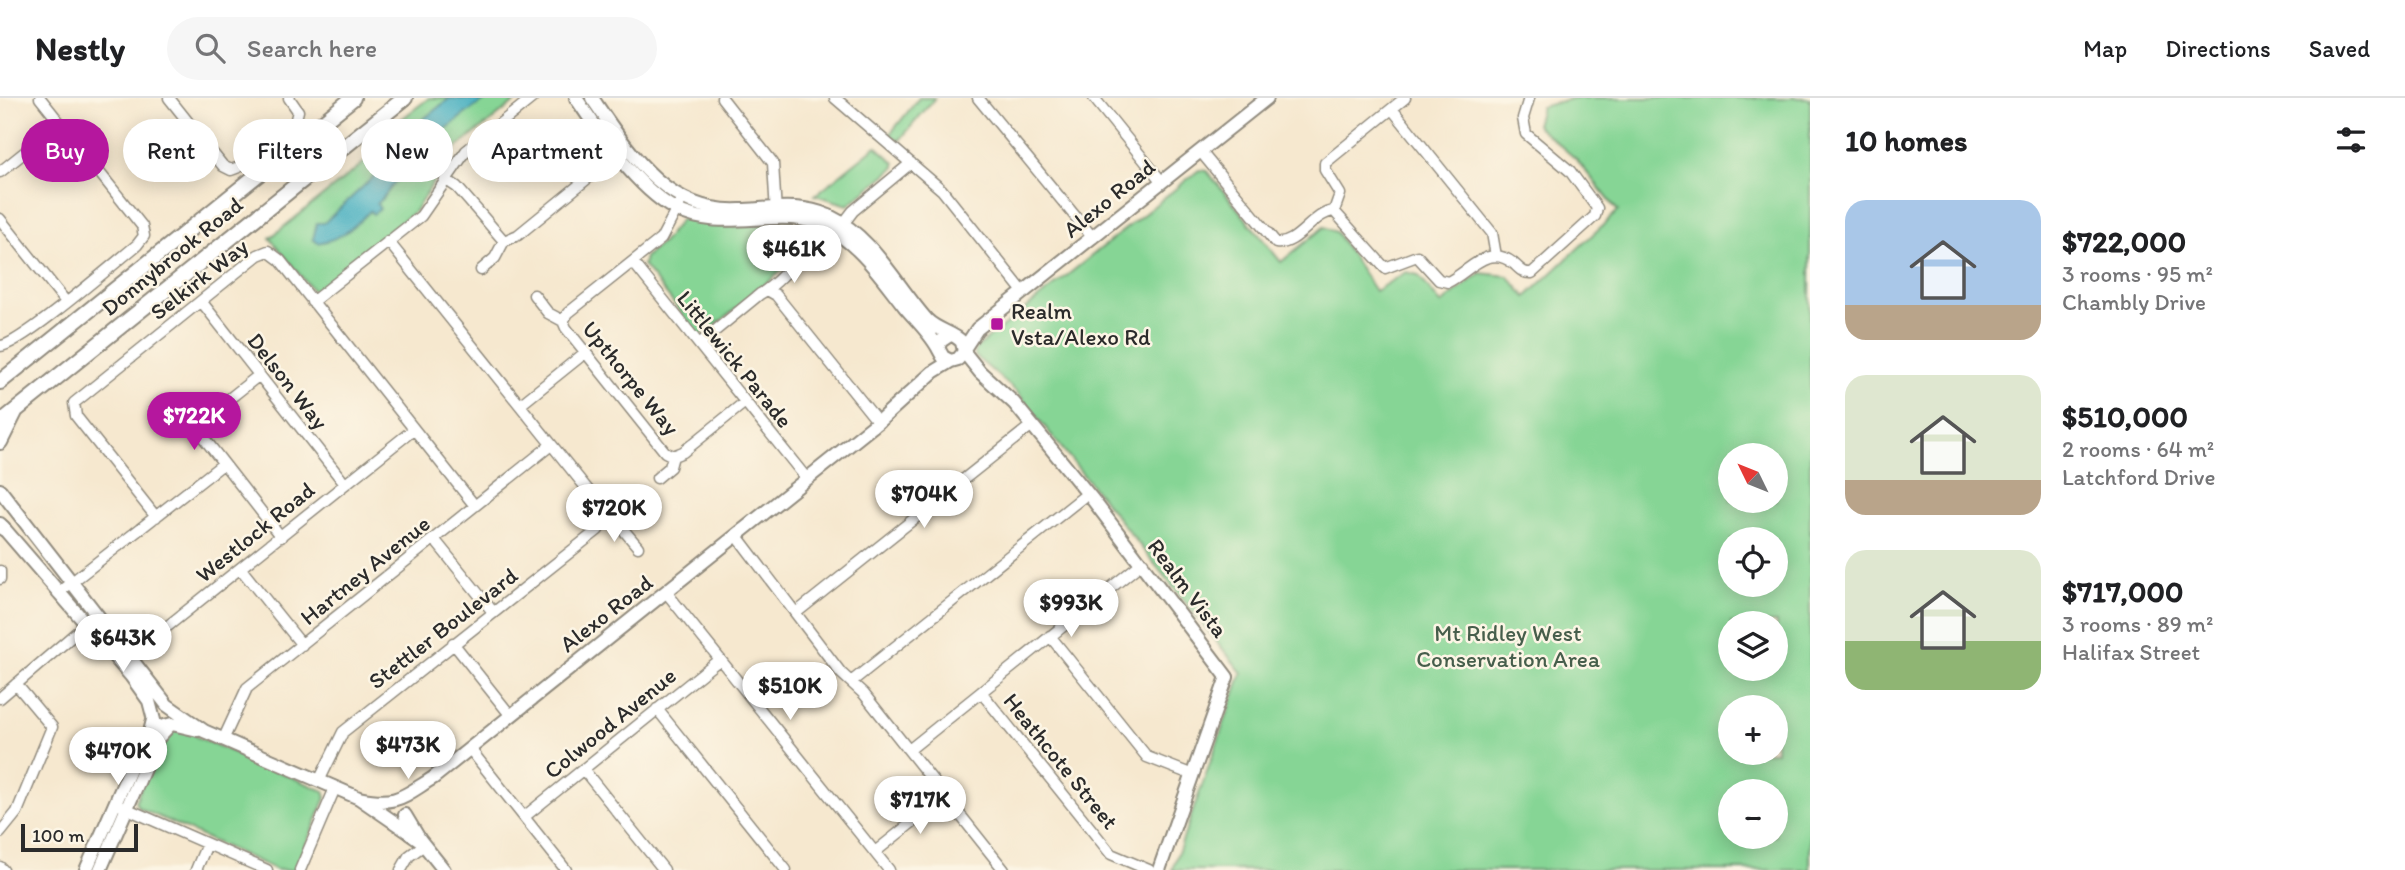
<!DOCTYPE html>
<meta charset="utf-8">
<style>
:root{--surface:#fff;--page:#f6f6f6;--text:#202124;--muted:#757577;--line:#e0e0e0;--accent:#b5179e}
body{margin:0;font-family:Itim,sans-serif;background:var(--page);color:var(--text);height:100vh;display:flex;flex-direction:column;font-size:26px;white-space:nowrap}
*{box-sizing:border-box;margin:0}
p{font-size:23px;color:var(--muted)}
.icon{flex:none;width:38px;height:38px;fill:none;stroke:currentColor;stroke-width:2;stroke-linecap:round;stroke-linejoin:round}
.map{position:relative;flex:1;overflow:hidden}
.details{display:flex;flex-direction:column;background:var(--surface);width:595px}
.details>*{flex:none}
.guide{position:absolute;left:21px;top:21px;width:665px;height:63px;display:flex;gap:14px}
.needle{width:46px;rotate:313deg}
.buttons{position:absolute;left:1718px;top:345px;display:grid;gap:14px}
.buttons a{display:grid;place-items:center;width:70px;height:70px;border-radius:50%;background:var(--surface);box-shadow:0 4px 18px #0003;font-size:35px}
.scale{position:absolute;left:21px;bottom:18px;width:117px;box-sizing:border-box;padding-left:7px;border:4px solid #2b2b2b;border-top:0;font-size:19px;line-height:24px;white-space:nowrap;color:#2b2b2b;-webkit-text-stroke:5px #fcf5e5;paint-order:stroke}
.price{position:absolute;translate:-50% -60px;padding:0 16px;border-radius:24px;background:#fff;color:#222;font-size:23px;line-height:46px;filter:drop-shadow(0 2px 4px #0008)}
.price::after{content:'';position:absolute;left:50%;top:42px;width:21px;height:16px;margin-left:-10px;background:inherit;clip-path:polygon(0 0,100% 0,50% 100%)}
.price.active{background:var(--accent);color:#fff}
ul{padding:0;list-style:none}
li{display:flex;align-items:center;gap:21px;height:175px;padding:0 35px}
li span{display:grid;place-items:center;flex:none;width:196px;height:140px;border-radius:21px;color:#555}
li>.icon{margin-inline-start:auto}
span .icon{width:84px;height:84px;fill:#fffc;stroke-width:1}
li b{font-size:30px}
h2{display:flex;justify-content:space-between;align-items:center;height:84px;padding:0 35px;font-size:30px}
.chip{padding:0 24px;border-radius:32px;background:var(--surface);box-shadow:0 4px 18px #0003;font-size:24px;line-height:63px}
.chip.active{background:var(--accent);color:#fff}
header{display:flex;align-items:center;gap:42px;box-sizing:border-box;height:98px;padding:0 35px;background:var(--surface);border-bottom:2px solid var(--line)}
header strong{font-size:33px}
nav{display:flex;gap:38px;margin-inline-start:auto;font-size:24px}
.search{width:490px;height:63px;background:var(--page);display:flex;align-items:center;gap:18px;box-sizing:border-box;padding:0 24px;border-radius:38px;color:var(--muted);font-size:26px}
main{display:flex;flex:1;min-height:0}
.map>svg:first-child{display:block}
</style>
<header>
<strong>Nestly</strong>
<div class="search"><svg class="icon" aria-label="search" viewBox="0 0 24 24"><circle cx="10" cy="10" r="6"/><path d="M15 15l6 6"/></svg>Search here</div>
<nav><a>Map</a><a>Directions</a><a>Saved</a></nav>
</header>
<main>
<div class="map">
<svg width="1810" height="772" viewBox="0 0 1810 772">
<rect width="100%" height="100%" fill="#fcf5e5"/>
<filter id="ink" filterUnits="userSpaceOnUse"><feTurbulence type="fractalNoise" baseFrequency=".0143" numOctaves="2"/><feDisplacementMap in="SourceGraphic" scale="14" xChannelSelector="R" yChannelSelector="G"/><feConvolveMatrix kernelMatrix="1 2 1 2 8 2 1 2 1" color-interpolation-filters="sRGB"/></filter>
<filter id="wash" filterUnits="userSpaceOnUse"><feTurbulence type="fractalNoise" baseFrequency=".00686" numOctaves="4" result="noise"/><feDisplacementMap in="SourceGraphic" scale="28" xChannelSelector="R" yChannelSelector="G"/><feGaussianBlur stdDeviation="1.57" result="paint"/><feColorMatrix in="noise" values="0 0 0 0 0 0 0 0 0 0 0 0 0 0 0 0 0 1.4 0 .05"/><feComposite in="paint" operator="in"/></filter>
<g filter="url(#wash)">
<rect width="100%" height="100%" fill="#f6e8cf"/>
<path fill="#86d595" stroke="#588060" stroke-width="2" fill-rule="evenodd" d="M429 0H520L454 52 415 113 316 192H312L270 140 371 59 364 50Z
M919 0H935L899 43 890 36Z
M1574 0H1810V772H1172L1242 575 1017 294 975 258V251L1199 72 1207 73 1281 164 1324 129 1336 134 1375 193 1406 174 1418 177 1441 206 1480 175 1508 178 1526 199 1618 113 1576 61 1536 27 1541 9ZM1776 357V402H1731V357ZM1776 441V486H1731V441ZM1731 525H1776V570H1731ZM1776 609V654H1731V609ZM1776 693V738H1731V693Z
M876 48 895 65V69L848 107 815 97Z
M682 120 727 129 790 124 827 135 710 232 699 237 643 167 645 159 663 144Z
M175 631 194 634 197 639 324 693 326 700 295 772H277L139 710 135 704C146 682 155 643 175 631Z"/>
<path fill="#42aec0" stroke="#366c76" stroke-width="2" d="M450 0 486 2C461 17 437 38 416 58 403 72 392 91 377 106L380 111 373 116 370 113C354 129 342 141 318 145L313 141 317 125H324L383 70 394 51 421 23Z"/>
</g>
<g filter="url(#ink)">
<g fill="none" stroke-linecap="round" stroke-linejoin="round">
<defs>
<path id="minor" d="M169 0 223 68 231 72 239 69 295 25 298 13 289 0
M722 0 773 65 776 115
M835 0 942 92 1024 195
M978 0 1093 140
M1094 0 1162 84
M1392 11 1492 135 1496 158
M1201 54 1276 145C1298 148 1312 115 1334 113L1385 170 1417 158 1439 182 1448 184C1469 174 1488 145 1513 165 1520 171 1523 176 1532 175L1595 118 1597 110 1570 73 1526 36 1523 20 1529 0
M0 74 60 26
M445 81 457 89 504 143
M1334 113 1340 96 1325 72V65L1405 0
M0 121 66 204
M843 126 853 113 911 65
M633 164 807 381
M481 172 495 160 504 143 518 137 620 54
M769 193 776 197 878 324
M534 197 548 215 563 223 566 230 665 354 673 358
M201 203 345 386
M312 204 421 118 466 53 532 0
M563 223 568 215 661 141 682 101
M699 246 760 196C774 189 785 174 798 163
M0 248C19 248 116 164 137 147L144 138 142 128 40 0
M258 278 210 316 203 323 200 335 281 439
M520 307 586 254
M673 358 683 354 745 304
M657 380 670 369 673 358
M156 419 76 318 74 305 258 157 268 153 280 162 475 408
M605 419 616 423 638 449
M737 438 841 575 864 596 1004 772
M434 441 493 514
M241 471 302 547
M0 473V481
M666 494 889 772
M58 495 223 366
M797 514 1032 327
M1050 538 1147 659 1193 677
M453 545 511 618
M124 563 413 332
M851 584 1088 395
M981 594 1111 756 1149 772
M0 600 97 517
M657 611 786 772
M223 642 247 590 551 347
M470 651 566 772
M909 652 1143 464
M583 671 664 772
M319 683 343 634 598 432 605 419 604 412 388 143
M123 709 267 772
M524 719 720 561
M0 735 17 714 52 629 16 586
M875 754 945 698
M0 769 3 772
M196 772 207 746
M300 772 335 690
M401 772 409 758 424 747"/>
<path id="tertiary" d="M576 0C600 36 637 90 675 111 712 130 753 118 791 120 845 123 875 171 905 209 916 222 930 235 938 250
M592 0C629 54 667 116 740 112 771 111 800 105 829 118 873 139 896 187 927 222 938 233 953 234 962 244L964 254 958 261 951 263 943 259 938 250 941 243 950 237
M964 251 977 231 1267 0
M964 254 980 274 1014 305 1093 402 1227 579 1159 772
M0 392 167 607 204 633 359 700 420 742
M0 426 131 578 149 603 155 626 161 629 172 626 198 632
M359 700C397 708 402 699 433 680L878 324 933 274 951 263
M405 717 420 742 444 772
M86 772 135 660 149 638 153 622
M100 772 157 641 169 628"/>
<path id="secondary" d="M0 284 353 0
M0 325 405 0
M0 344 15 314
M0 428 3 430"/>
</defs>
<use href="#minor" stroke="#908a7d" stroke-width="13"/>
<use href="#tertiary" stroke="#908a7d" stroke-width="16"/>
<use href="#secondary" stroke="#908a7d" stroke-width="18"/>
<use href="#minor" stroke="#fff" stroke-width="10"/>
<use href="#tertiary" stroke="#fff" stroke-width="12"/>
<use href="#secondary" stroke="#fff" stroke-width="14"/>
</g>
</g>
<rect fill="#b5179e" stroke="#fcf5e5" stroke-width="2.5" x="990" y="219" width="14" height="14" rx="3.5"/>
<g text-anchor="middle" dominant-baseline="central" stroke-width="5" stroke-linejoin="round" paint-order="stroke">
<g font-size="23" fill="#2b2b2b" stroke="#fcf5e5">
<text transform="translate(1109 100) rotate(-39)">Alexo Road</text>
<text transform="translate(172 158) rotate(-39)">Donnybrook Road</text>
<text transform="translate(199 181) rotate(-38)">Selkirk Way</text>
<text transform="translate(735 261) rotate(51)">Littlewick Parade</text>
<text transform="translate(631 280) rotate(51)">Upthorpe Way</text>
<text transform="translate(288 283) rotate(52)">Delson Way</text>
<text transform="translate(255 434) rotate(-39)">Westlock Road</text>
<text transform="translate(365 472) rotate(-39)">Hartney Avenue</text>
<text transform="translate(1188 490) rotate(53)">Realm Vista</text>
<text transform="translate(606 515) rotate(-38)">Alexo Road</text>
<text transform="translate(443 530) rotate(-38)">Stettler Boulevard</text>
<text transform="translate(610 625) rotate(-39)">Colwood Avenue</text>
<text transform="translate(1061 663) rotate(51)">Heathcote Street</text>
</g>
<g font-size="23" fill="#2b2b2b" stroke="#fcf5e5" text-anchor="start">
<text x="1011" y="213">Realm<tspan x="1011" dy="26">Vsta/Alexo Rd</tspan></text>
</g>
<g font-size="23" fill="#465e4b" stroke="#fcf5e5">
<text x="1508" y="535">Mt Ridley West<tspan x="1508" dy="26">Conservation Area</tspan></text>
</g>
</g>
</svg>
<div class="buttons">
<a><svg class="needle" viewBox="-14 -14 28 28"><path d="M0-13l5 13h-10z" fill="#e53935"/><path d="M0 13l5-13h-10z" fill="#757577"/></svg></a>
<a><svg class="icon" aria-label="locate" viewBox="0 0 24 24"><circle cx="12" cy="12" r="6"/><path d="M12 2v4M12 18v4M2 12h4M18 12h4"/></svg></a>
<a><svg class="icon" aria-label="layers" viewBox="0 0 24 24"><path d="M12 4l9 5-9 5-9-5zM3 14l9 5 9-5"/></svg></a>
<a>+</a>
<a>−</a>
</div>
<div class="scale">100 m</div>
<b class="price" style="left:794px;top:187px">$461K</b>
<b class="price active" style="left:194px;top:354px">$722K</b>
<b class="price" style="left:924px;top:432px">$704K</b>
<b class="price" style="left:614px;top:446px">$720K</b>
<b class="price" style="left:1071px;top:541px">$993K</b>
<b class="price" style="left:123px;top:576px">$643K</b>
<b class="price" style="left:790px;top:624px">$510K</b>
<b class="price" style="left:408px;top:683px">$473K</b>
<b class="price" style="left:118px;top:689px">$470K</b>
<b class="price" style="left:920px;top:738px">$717K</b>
<div class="guide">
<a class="chip active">Buy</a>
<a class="chip">Rent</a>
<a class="chip">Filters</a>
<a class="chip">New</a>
<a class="chip">Apartment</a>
</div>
</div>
<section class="details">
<h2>10 homes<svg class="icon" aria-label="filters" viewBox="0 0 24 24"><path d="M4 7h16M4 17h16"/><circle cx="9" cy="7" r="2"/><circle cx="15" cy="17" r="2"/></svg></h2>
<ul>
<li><span style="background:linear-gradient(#a9c7e8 75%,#b9a48a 0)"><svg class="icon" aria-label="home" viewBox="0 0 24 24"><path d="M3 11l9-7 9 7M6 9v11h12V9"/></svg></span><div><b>$722,000</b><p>3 rooms · 95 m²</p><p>Chambly Drive</p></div></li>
<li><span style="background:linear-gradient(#dfe7d0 75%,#b9a48a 0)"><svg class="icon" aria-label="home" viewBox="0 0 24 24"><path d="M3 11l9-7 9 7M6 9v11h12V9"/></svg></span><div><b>$510,000</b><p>2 rooms · 64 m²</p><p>Latchford Drive</p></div></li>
<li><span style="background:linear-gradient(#dfe7d0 65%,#8fb573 0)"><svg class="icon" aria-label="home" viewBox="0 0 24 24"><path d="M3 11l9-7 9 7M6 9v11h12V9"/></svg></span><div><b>$717,000</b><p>3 rooms · 89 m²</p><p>Halifax Street</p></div></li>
</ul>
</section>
</main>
